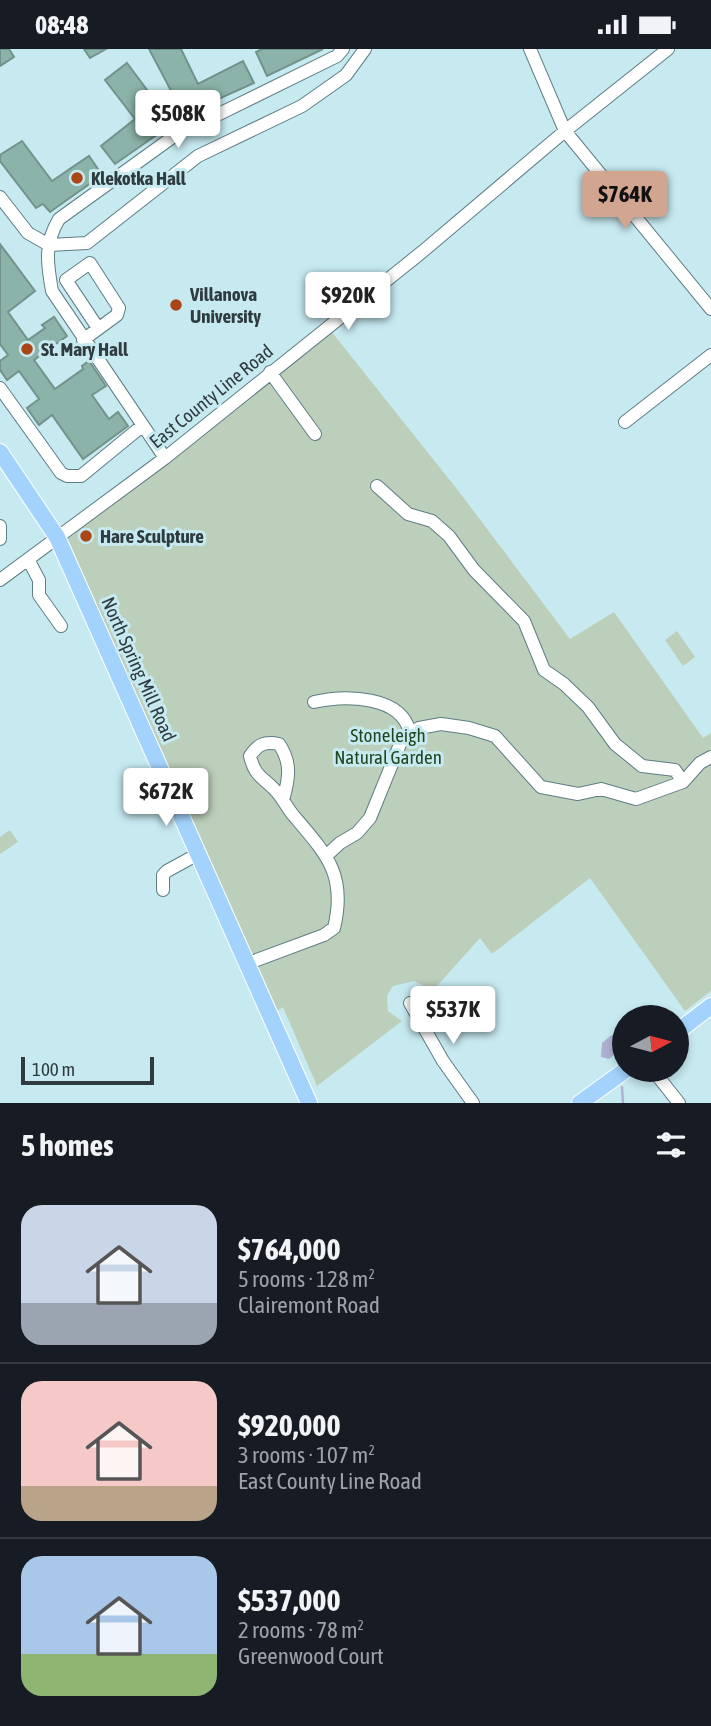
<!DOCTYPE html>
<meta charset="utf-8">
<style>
:root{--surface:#171b24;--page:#20242c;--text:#f1f3f6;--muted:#9ea1a6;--line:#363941;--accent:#d2a591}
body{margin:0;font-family:"Asap Condensed",sans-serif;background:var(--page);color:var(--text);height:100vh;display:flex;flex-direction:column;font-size:26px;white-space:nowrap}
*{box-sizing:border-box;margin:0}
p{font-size:23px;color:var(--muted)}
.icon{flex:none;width:38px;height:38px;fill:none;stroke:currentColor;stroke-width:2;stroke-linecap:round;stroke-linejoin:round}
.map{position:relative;height:1054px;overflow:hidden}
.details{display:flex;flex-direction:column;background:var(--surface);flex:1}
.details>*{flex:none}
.needle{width:46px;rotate:83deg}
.buttons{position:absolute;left:612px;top:956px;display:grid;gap:14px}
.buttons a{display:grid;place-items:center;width:77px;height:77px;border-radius:50%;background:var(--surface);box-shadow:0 4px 10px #0003;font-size:35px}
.scale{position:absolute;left:21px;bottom:18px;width:133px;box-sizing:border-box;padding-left:7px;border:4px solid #2f3c3f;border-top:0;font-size:19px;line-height:24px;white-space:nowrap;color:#2f3c3f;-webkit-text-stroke:5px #c7eaf1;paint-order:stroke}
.price{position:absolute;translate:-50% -60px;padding:0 16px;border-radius:7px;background:#fff;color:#222;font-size:23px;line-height:46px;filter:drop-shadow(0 2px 4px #0008)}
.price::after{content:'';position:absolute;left:50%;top:42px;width:21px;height:16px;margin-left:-10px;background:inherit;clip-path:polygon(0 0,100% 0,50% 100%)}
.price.active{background:var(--accent);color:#111}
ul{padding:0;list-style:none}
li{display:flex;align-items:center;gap:21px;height:175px;padding:0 21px}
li+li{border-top:2px solid var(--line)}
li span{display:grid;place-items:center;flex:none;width:196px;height:140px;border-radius:21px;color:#555}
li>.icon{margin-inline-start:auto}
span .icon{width:84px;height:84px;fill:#fffc;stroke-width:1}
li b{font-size:30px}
h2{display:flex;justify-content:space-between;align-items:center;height:84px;padding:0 21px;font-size:30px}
.status{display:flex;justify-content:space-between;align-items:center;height:49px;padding:0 35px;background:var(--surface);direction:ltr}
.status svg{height:19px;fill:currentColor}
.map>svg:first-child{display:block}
</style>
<div class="status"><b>08:48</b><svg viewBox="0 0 49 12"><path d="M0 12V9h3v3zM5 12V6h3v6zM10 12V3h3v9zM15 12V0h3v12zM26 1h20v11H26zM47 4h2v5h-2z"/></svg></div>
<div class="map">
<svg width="711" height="1054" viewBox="0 0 711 1054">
<rect width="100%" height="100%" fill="#c7eaf1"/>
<path fill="#bccfbb" d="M331 282 460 444 570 590 614 563 703 689 711 684V942L685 962 590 829 492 905 480 889 428 947 422 936 414 932 393 937 387 947 388 962 402 972 317 1037 283 958 276 963 66 492 128 441Z
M677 582 695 608 683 617 665 591Z
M10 781 18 793 0 805V788Z"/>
<path fill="#aeb1d1" d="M625 983C624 996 619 1002 609 1010L601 1008 602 994 610 987Z"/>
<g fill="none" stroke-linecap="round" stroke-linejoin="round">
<path stroke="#aeb1d1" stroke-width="2.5" d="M622 1038 623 1054"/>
</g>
<path fill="#8cb3a9" stroke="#73928b" stroke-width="2" d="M0 0H9L14 8 0 17Z
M84 0H106L90 9Z
M149 0H181L198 35 243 12 254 34 194 61 188 50 178 55Z
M262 0H323L267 27 256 3Z
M127 14 165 65 158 71 165 80 115 115 101 97 135 70 105 31Z
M22 92 52 132 89 107 102 126 50 163 43 155 36 159 0 112V106Z
M0 195 35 242 8 263 28 291 45 279 42 276 54 268 67 287 34 311 55 340 83 320 82 317 89 312 106 337 92 346 109 370 118 363 128 377 83 410 52 366 39 376 27 359 39 350 19 322 7 331 0 321V312L8 306 0 295Z"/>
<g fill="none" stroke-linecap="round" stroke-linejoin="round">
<defs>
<path id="minor" d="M530 0 565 82 711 260
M0 148 28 184 49 196 87 194 198 107 302 57 346 26 365 0
M83 291 117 266 119 259 90 214 66 231 98 279
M270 323 315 385
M0 339 61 424 67 427H81L142 377
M625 373 711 306
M165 409 52 242C47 214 44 195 59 170L188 77 213 68 337 7 343 0
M377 437 408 465 432 472 449 487 474 521 524 572 544 621 564 635 588 658 615 695 642 717 675 721 683 733
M0 477V490
M28 510 39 531V546L61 577
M0 531 165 409 422 203 565 82 668 0
M314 653C345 646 402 646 410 684
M327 806 340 794 357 784 370 769 403 688 419 679 441 675 469 679 495 687 541 738 578 745 601 740 636 750 683 733 700 714 711 708
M163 841V826L167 822 198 805
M246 915 324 886 334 879C347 825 326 805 294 767 287 759 283 749 275 741 262 727 255 728 250 707 258 695 265 692 279 695 292 714 289 730 283 751
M410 954 443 1012 473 1054
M652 1020 679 1054"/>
<path id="major" d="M0 403 57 488 309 1054
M677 983 711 957
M580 1054 627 1020"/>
</defs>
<use href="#minor" stroke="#5e7d84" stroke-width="14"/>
<use href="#major" stroke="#fff" stroke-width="18"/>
<use href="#minor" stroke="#fff" stroke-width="12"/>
<use href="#major" stroke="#a3d3fc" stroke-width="16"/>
</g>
<g fill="#ab4616" stroke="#c7eaf1" stroke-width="2.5">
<circle cx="77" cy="129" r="7"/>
<circle cx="176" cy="256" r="7"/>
<circle cx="27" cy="300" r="7"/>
<circle cx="86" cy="487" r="7"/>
</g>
<g text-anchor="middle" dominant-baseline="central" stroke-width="6" stroke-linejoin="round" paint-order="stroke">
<g font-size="19" font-weight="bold" fill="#2f3c3f" stroke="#c7eaf1" text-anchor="start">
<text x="91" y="129">Klekotka Hall</text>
<text x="190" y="245">Villanova<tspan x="190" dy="22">University</tspan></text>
<text x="41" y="300">St. Mary Hall</text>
<text x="100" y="487">Hare Sculpture</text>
</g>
<g font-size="19" fill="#2f3c3f" stroke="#c7eaf1">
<text transform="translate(211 347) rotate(-39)">East County Line Road</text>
<text transform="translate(139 620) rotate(66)">North Spring Mill Road</text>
</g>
<g font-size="19" fill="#214722" stroke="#c7eaf1">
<text x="388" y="686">Stoneleigh<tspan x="388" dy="22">Natural Garden</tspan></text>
</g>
</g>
</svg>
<div class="buttons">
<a><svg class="needle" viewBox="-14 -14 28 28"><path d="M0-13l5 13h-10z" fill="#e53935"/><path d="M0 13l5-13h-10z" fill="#9ea1a6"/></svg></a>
</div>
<div class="scale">100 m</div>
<b class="price" style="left:178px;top:101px">$508K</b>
<b class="price active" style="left:625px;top:182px">$764K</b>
<b class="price" style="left:348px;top:283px">$920K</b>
<b class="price" style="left:166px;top:779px">$672K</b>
<b class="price" style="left:453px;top:997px">$537K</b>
</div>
<section class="details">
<h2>5 homes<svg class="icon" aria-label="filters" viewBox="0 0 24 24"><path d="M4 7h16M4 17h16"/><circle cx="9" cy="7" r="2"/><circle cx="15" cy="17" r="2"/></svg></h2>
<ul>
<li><span style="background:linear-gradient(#c9d6e8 70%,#9aa5b1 0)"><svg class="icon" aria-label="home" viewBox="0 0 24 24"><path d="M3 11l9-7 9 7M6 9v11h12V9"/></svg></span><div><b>$764,000</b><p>5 rooms · 128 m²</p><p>Clairemont Road</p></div></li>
<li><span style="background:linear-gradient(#f6c9c9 75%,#b9a48a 0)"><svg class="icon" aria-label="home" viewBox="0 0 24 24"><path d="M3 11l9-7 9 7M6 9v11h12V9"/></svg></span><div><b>$920,000</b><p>3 rooms · 107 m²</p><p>East County Line Road</p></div></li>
<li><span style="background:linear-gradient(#a9c7e8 70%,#8fb573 0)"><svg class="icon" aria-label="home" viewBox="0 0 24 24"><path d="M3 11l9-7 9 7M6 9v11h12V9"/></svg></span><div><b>$537,000</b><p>2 rooms · 78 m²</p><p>Greenwood Court</p></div></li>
</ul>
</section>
